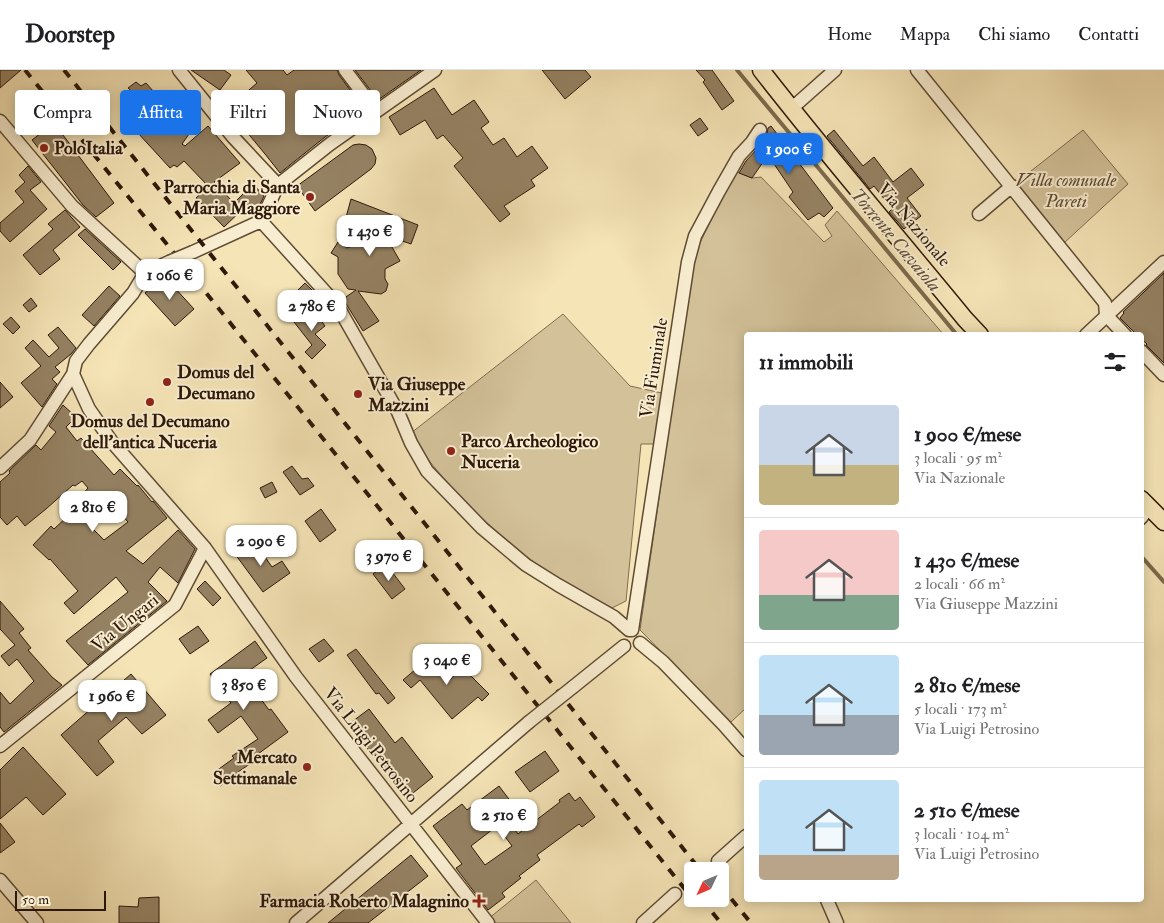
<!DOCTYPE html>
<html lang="it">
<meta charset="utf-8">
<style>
:root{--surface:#fff;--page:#f2f2f2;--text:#202124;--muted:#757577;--line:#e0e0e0;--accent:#1a73e8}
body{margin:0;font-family:"IM FELL Double Pica",serif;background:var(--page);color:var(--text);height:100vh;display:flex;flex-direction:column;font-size:19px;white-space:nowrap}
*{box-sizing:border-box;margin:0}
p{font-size:16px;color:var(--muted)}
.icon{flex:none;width:28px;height:28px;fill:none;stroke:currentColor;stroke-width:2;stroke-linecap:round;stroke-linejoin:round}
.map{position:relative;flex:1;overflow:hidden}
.drawer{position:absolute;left:744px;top:262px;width:400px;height:570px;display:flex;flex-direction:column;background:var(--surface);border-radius:5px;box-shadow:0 2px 12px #0003}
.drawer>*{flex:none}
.hud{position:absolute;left:15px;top:20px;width:475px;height:45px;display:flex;gap:10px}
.needle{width:32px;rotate:226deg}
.fabs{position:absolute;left:684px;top:792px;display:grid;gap:10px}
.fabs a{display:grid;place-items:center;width:45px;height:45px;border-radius:5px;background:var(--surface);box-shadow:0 2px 12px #0003;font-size:25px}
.scale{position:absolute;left:15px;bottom:12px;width:91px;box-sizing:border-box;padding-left:5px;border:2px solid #2d1809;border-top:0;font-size:14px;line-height:18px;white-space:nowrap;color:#2d1809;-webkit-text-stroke:4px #f8edd0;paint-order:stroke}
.price{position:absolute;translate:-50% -42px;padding:0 11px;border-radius:10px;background:#fff;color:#222;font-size:16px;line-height:32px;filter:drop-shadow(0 1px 2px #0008)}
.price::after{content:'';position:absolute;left:50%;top:30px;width:15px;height:11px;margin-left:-8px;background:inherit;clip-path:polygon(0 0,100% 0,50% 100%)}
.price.active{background:var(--accent);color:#fff}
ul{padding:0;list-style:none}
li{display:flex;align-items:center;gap:15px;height:125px;padding:0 15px}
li+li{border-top:1px solid var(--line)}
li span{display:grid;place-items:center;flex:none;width:140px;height:100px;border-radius:5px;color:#555}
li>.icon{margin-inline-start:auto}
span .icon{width:60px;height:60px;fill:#fffc;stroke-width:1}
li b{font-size:21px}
h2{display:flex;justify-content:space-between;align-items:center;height:60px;padding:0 15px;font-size:21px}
.chip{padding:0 18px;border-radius:5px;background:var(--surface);box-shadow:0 2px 12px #0003;font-size:18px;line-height:45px}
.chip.active{background:var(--accent);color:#fff}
header{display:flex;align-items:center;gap:30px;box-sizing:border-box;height:70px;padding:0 25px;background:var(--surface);border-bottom:1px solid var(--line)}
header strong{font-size:24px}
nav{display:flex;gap:28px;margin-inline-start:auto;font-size:18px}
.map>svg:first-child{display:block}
</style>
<header>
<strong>Doorstep</strong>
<nav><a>Home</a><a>Mappa</a><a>Chi siamo</a><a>Contatti</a></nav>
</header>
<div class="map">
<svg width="1164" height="853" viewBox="0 0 1164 853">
<rect width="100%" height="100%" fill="#f5e4b6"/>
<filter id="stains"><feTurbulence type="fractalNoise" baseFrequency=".004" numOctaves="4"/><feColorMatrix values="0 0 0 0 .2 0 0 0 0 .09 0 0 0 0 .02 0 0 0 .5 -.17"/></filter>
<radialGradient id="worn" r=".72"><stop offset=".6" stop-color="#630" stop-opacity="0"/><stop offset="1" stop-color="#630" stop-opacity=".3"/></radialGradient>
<path fill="#d3c199" stroke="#806c51" d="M1083 60 1128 114 1064 173 1012 116Z
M735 101 752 108 761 107 824 172 832 166 825 155 837 141 944 265H746V638L731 652 640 560 694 185Z
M563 244 630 316 662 323 655 374H641L626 531 612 538 549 504 503 468 458 425 430 392 411 363Z
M536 810 571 853H491L488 849Z"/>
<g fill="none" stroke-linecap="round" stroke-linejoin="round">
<path stroke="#7c694d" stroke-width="4" d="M737 0 957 265
M1141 486 1164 512"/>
</g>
<path fill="#958263" stroke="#2d1809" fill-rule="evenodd" d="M0 0H21L0 18Z
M191 0H224L231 5 220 20Z
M246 0H283L287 5 294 0H337L339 5 365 40 325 67 280 103 265 84 246 61 248 60 228 38 257 13ZM322 26 338 48 320 60 304 40Z
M355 0H421L378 30Z
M542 0H585L591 7 565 29Z
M696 0H712L734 31 722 40 703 12 705 10Z
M136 12 141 16 146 13 154 22 151 26 165 40 176 28 198 51 182 74 185 76 208 56 240 93 214 112 234 133 253 114 264 126 255 145 253 146 245 137 224 157 196 128 211 114 208 116 184 91 177 97 174 95 170 98 126 50 130 45 123 38 136 25 128 18Z
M434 18 452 45 474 30 489 52 481 58 493 75 504 68 517 87 532 76 548 98 531 110 535 116 504 136 510 144 500 152 454 96 463 88 443 65 437 69 425 50 400 65 389 47Z
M700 48 708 59 698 66 690 55Z
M54 53 114 133 96 147 83 135 32 70Z
M771 56 833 138 824 147 819 143 808 150 789 127 793 122 768 85 752 108 739 103 746 91 759 77 767 64 768 58Z
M834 60 863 96 874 87 893 112 911 98 924 115 907 128 921 146 904 159 889 142 892 139 874 116 870 119 827 66Z
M359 74 366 75 372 79 376 88 375 94 371 99 315 141 297 116 353 75Z
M28 96 41 112 30 120 47 139 10 172 0 161V153L24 132 15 121 25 112 19 105Z
M351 129 418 155 411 174 385 165 400 191 385 199V209L388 214 386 221 381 224 358 221 379 251 363 261 343 229 356 220 348 219 338 204V187L331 183 338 172 347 178 383 164 345 151Z
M65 140 80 157 53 180 60 189 40 205 23 185 53 159 48 154Z
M85 159 121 192 113 200 78 165Z
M1164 203V293L1146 275 1147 274 1141 269V265H1137L1120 248 1124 243 1123 242Z
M164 206 194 239 175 256 145 223Z
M305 213 314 222 301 234 293 225Z
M109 216 120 226 94 256 82 245Z
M31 228 37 236 29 242 23 235Z
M313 240 325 256 315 264 326 275 312 289 305 282 312 275 294 252 299 248 300 250Z
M11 247 20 257 13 264 3 254Z
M58 257 76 278 71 284 55 297 60 302 52 309 57 314 42 337 21 313 41 296 25 278 33 270 49 287 59 278 48 265Z
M0 312 13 327 0 338Z
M63 335 76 347 66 357 77 371 81 368 114 405 120 399 137 416 138 415 152 432 153 431 167 448 126 481 143 494 178 460 195 479 178 513 160 497 148 512 167 531 88 595 66 571 128 522 116 507 74 544 64 533 78 521 50 489 49 490 33 475 51 456 54 459 86 429 82 425 88 418 82 411 75 416 73 415 46 439 25 456 17 446 7 455 0 447V412L10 403 9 401 36 375 41 380 56 362 49 356ZM113 435 128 452 104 470 89 455Z
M292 396 302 409 308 408 314 416 300 425 283 402Z
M272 412 277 422 265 428 260 418Z
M321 439 336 460 320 472 305 451Z
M254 471 272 497 282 491 290 503 263 522 235 484Z
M386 494 405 519 392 529 373 504Z
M205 511 221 528 213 536 197 519Z
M0 531 24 559 19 563 31 578 28 580 52 607 62 615 4 662 0 657V622L10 634 34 611 17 589 9 596 1 586 15 575 0 559Z
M198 556 209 571 190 584 179 569Z
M324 569 334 581 319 592 309 579Z
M255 571 267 588 243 605 269 640 271 639 288 662 258 684 260 687 238 702 239 703 220 716 212 704 234 688 232 686 258 669 241 646 218 663 208 650 231 633 210 604Z
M356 579 395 628 388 634 379 623 376 624 347 585Z
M428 581 438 590 434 595 448 612 462 597 489 624 482 631 478 627 452 649 420 610 411 618 403 610 422 594 419 592Z
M131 604 166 645 142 664 126 647 98 671 114 692 97 706 61 665Z
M369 639 395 673 402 667 433 707 408 727 375 685 373 686 349 654Z
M23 677 66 724 43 745 26 727 0 749V700Z
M545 681 559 701 530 722 515 702Z
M499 716 518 741 507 749 518 764 560 732 559 730 569 723 575 731 580 727 595 747 582 757 579 754 537 785 540 790 519 806 521 808 502 823 505 827 488 840 456 798 462 794 433 756 462 734 467 740ZM497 756 512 776 485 795 471 776Z
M0 753 15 772 0 783Z
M411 785 428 806 368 853H328Z
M159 827V853H119V836L138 837 139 828Z"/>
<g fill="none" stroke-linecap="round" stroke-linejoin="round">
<defs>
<path id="minor" d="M179 0 233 67 278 115
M345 0 376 41
M917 0 1105 233 1106 245 1125 265
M791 39 835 0
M0 51 72 136 145 203
M979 144 1012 116
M261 151 337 235 398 342 411 373 427 401 482 458 526 495 558 515 614 547 629 560
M193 182 261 151 278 115 330 74 435 0
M145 203 133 223 89 274 76 291 73 304 89 339 112 372 205 478 296 607 488 853
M145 203 169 192
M1086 265 1164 192
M1141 281 1164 305
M0 398 30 370 73 304
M1141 448 1149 437
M632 560 688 192 695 166 719 121 739 86 752 72 760 60
M640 573 663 592 724 655 746 680
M573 617 624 576
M0 676 175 535 205 478
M718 791 746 766
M0 810 37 853
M827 830 837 853
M296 853 529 652
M643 853 675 824"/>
<path id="major" d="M761 0C827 85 897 166 965 249L980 265
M1141 429 1164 452"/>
</defs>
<use href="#minor" stroke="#5f4b34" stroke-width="15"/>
<use href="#major" stroke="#2d1809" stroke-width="19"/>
<use href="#minor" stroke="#f8edd0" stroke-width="12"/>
<use href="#major" stroke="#f5e4b6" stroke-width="16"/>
<path stroke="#2d1809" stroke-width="4" stroke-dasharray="9 9" stroke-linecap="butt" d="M25 0 170 178 692 828
M64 0 701 801
M720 815 751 853
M701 829 721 853"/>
<defs>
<path id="minor-bridge" d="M169 192 193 182
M529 652 573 617"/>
</defs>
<use href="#minor-bridge" stroke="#5f4b34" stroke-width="15" stroke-linecap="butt"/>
<use href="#minor-bridge" stroke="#f8edd0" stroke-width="12"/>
</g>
<g fill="#8f2418" stroke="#f8edd0" stroke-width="2">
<circle cx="44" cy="78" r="5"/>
<circle cx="310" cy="127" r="5"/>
<circle cx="167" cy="312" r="5"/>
<circle cx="358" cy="324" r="5"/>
<circle cx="150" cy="332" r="5"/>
<circle cx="451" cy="381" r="5"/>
<circle cx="307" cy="697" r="5"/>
<path d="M476.5 823.5h5v5h5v5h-5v5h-5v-5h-5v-5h5z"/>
</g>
<g text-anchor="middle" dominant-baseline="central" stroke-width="4" stroke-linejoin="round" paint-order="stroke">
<g font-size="18" font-weight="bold" fill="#2d1809" stroke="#f8edd0" text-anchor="start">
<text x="54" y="78">PoloItalia</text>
<text x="300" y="117" text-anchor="end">Parrocchia di Santa<tspan x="300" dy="21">Maria Maggiore</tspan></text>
<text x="177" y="302">Domus del<tspan x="177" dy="21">Decumano</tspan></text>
<text x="368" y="314">Via Giuseppe<tspan x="368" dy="21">Mazzini</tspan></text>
<text x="150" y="351" text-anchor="middle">Domus del Decumano<tspan x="150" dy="21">dell'antica Nuceria</tspan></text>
<text x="461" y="371">Parco Archeologico<tspan x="461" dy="21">Nuceria</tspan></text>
<text x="297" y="687" text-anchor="end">Mercato<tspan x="297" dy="21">Settimanale</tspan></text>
<text x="469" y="831" text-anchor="end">Farmacia Roberto Malagnino</text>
</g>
<g font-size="18" font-style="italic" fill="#5f4b34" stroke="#f8edd0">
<text x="1066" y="110">Villa comunale<tspan x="1066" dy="21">Pareti</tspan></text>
</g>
<g font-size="18" fill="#2d1809" stroke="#f8edd0">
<text transform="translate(914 155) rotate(50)">Via Nazionale</text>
<text transform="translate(654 298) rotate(-81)">Via Fiuminale</text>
<text transform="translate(125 553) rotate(-39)">Via Ungari</text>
<text transform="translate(371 675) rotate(52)">Via Luigi Petrosino</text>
</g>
<g font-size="19" font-style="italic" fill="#624e37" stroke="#f8edd0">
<text transform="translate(896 170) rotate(50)">Torrente Cavaiola</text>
</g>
</g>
<rect width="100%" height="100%" filter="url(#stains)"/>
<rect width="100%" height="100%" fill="url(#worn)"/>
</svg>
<div class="fabs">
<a><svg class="needle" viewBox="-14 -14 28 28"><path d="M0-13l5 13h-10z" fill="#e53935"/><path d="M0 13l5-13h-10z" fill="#757577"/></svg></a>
</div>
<div class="scale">50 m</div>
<b class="price active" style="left:789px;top:105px">1 900 €</b>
<b class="price" style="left:370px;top:187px">1 430 €</b>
<b class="price" style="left:170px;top:231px">1 060 €</b>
<b class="price" style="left:312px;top:262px">2 780 €</b>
<b class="price" style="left:93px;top:463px">2 810 €</b>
<b class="price" style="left:261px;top:497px">2 090 €</b>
<b class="price" style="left:389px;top:512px">3 970 €</b>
<b class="price" style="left:447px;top:616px">3 040 €</b>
<b class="price" style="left:244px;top:641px">3 850 €</b>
<b class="price" style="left:112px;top:652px">1 960 €</b>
<b class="price" style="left:504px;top:771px">2 510 €</b>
<div class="hud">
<a class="chip">Compra</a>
<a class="chip active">Affitta</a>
<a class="chip">Filtri</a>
<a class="chip">Nuovo</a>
</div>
<section class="drawer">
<h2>11 immobili<svg class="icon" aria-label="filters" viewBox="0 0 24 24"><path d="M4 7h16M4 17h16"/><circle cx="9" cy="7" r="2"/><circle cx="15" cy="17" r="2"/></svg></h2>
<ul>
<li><span style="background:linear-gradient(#c9d6e8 60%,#c2b280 0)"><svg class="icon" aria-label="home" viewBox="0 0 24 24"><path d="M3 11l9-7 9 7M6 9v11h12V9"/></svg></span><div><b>1 900 €/mese</b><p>3 locali · 95 m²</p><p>Via Nazionale</p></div></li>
<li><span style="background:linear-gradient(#f6c9c9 65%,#7fa58c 0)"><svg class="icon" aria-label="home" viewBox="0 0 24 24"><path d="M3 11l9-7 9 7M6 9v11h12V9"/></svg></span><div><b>1 430 €/mese</b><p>2 locali · 66 m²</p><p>Via Giuseppe Mazzini</p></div></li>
<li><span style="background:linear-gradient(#bfe0f5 60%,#9aa5b1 0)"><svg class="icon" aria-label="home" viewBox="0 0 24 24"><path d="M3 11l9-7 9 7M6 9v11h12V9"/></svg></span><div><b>2 810 €/mese</b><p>5 locali · 173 m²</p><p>Via Luigi Petrosino</p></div></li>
<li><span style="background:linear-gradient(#bfe0f5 75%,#b9a48a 0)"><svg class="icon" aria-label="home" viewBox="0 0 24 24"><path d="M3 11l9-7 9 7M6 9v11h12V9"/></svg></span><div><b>2 510 €/mese</b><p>3 locali · 104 m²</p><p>Via Luigi Petrosino</p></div></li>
</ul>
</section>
</div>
